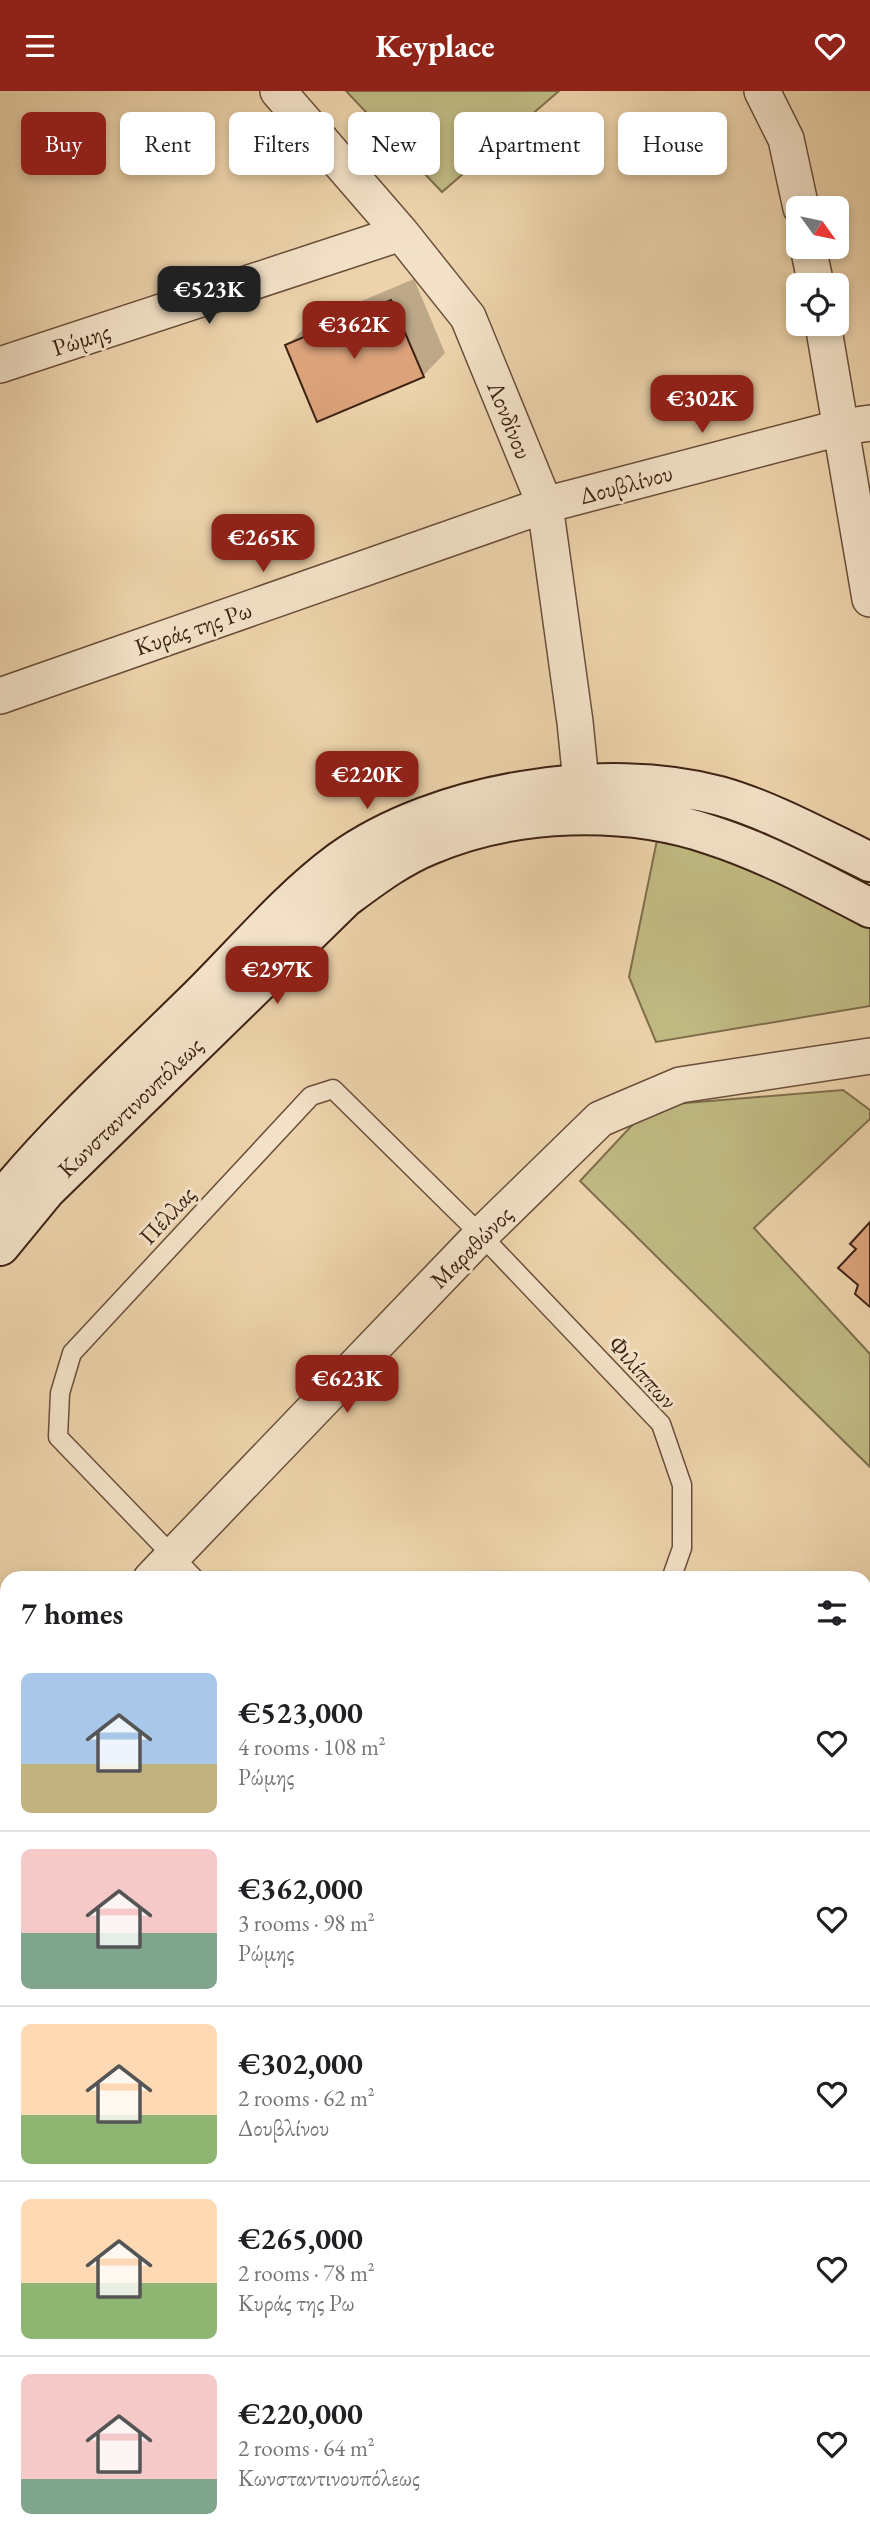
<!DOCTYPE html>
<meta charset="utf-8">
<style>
:root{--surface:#fff;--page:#f2f2f2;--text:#202124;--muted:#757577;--line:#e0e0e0;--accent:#8f2418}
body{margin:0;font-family:"EB Garamond",serif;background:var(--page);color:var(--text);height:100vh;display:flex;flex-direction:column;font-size:26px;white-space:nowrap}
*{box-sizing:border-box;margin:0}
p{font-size:23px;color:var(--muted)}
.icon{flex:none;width:38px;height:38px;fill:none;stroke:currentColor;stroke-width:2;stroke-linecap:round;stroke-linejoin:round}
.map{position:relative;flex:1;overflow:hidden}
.side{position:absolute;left:0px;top:1480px;width:872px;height:975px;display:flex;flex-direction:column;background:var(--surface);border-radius:21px 21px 0 0;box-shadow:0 4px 10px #0003}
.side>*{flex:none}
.banner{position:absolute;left:21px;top:21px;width:830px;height:63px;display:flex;gap:14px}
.needle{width:46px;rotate:123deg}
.buttons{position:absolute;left:786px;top:105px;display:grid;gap:14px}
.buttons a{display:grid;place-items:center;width:63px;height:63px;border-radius:10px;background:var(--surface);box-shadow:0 4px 10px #0003;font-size:35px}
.price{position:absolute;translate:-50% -60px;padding:0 16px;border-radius:14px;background:var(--accent);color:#fff;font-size:23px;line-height:46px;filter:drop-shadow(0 2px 4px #0008)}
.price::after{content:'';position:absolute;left:50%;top:42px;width:21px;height:16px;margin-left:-10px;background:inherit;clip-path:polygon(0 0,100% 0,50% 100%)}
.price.current{background:#222;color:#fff}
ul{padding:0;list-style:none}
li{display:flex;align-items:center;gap:21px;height:175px;padding:0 21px}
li+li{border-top:2px solid var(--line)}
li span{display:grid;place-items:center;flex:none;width:196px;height:140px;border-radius:10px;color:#555}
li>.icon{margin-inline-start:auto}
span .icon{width:84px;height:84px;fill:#fffc;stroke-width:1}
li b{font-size:30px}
h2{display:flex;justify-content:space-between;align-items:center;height:84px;padding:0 21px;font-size:30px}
.tag{padding:0 24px;border-radius:10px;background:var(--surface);box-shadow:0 4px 10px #0003;font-size:24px;line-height:63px}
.tag.current{background:var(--accent);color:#fff}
header{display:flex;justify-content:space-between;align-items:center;height:91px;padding:0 21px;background:var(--accent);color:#fff;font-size:32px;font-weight:700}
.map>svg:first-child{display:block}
</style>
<header><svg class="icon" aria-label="menu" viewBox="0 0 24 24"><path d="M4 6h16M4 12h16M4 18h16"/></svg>Keyplace<svg class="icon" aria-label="heart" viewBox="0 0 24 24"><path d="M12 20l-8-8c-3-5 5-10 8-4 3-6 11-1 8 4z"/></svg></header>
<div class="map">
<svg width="870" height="2454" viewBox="0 0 870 2454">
<rect width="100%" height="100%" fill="#edd3ab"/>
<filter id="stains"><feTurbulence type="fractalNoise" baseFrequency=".00286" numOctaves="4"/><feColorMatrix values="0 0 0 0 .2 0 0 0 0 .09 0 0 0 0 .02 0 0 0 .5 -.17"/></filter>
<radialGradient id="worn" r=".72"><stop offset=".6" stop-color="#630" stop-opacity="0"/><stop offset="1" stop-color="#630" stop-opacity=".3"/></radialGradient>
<path fill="#c0ba83" stroke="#7f6e4c" stroke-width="2" d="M346 0H559L442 101Z
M658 744 822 797 870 826V915L656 951 629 886Z
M843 999 870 1019V1028L754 1137 870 1263V1376L580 1090 650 1015Z
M864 1968H870V2133L864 2132Z"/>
<path fill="#0003" d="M414 188 445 262 423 285 287 255 309 232Z
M138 2448H273L280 2454H133Z
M318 2448H459L454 2454H313Z
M579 2448H616L619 2454H575Z"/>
<path fill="#dca37b" stroke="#3e2214" stroke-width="2" d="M391 209 424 286 317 331 285 254Z
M870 1131V1216L855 1203 858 1194 838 1177 856 1158 850 1153Z
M135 2448H225L232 2454H130Z
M316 2448H366L373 2454H311Z
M405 2448H455L451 2454H413Z"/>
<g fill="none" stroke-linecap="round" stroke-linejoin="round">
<defs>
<path id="lane" d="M195 1488 58 1346 60 1302 72 1262 311 1005 333 998 481 1144 661 1333 682 1394V1457L671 1488"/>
<path id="street" d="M278 0 401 142 468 226 545 414 575 631 584 721
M762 0 786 48 801 117
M808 156 816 194
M823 233 870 508
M0 274 401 142
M0 605 545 414 843 336 870 332
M151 1488 481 1144 600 1028 680 994 870 965
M0 1649 7 1641
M864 1671 870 1669
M0 1682 7 1688
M0 2193 7 2199
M89 2448 96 2454
M671 2448 674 2454
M54 2454 59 2448
M507 2454 511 2448"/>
<path id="secondary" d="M0 1111C59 1039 129 975 195 910 242 864 287 809 340 770 437 700 605 674 720 705 772 720 822 748 870 771
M0 1155 46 1099 345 807C372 787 398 767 430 754 514 718 625 715 711 744 767 762 818 790 870 817"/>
</defs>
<use href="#lane" stroke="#6a4e3a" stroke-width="21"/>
<use href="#street" stroke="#6a4e3a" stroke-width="38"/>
<use href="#secondary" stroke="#3e2214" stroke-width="42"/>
<use href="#lane" stroke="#f3e2c8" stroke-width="18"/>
<use href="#street" stroke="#f3e2c8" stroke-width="35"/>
<use href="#secondary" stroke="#f3e2c8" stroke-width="38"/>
</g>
<g text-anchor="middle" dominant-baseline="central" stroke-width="6" stroke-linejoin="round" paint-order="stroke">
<g font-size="24" fill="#3e2214" stroke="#f3e2c8">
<text transform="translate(81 248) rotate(-18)">Ρώμης</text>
<text transform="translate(510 329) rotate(68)">Λονδίνου</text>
<text transform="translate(626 393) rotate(-15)">Δουβλίνου</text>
<text transform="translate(193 537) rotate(-19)">Κυράς της Ρω</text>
<text transform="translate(130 1016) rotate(-44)">Κωνσταντινουπόλεως</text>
<text transform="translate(167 1124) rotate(-47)">Πέλλας</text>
<text transform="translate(471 1156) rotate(-45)">Μαραθώνος</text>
<text transform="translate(643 1281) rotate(48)">Φιλίππων</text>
</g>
</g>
<rect width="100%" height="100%" filter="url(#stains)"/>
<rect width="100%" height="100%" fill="url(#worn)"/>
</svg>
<div class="buttons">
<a><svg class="needle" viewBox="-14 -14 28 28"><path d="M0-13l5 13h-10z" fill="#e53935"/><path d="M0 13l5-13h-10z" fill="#757577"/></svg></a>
<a><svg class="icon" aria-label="locate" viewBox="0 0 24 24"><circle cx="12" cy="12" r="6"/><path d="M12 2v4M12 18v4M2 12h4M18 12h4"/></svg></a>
</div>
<b class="price current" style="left:209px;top:235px">€523K</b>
<b class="price" style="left:354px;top:270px">€362K</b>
<b class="price" style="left:702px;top:344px">€302K</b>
<b class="price" style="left:263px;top:483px">€265K</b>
<b class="price" style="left:367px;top:720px">€220K</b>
<b class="price" style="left:277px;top:915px">€297K</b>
<b class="price" style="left:347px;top:1324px">€623K</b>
<div class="banner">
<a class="tag current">Buy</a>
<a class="tag">Rent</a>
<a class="tag">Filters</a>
<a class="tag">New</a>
<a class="tag">Apartment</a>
<a class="tag">House</a>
</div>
<section class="side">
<h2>7 homes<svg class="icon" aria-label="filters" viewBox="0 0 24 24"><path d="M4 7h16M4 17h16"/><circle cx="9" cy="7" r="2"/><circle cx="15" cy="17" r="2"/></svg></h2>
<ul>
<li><span style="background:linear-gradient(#a9c7e8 65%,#c2b280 0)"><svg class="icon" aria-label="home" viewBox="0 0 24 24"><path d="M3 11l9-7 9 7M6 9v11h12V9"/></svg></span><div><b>€523,000</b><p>4 rooms · 108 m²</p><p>Ρώμης</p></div><svg class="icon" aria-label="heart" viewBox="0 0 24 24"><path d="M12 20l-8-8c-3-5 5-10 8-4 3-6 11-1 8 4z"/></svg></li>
<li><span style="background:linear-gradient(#f6c9c9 60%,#7fa58c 0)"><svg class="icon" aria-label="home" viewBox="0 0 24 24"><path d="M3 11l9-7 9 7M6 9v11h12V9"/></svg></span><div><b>€362,000</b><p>3 rooms · 98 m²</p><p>Ρώμης</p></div><svg class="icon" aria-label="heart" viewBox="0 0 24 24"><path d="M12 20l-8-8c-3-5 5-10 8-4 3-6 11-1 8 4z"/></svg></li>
<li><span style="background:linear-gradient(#ffd9b3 65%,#8fb573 0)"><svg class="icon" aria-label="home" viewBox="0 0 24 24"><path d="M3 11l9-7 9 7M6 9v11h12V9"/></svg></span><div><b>€302,000</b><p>2 rooms · 62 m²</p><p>Δουβλίνου</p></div><svg class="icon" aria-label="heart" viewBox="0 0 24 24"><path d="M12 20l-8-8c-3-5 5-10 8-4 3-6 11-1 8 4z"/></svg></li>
<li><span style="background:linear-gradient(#ffd9b3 60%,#8fb573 0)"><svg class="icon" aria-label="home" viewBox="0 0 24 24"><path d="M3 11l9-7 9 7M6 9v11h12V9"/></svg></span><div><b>€265,000</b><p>2 rooms · 78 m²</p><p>Κυράς της Ρω</p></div><svg class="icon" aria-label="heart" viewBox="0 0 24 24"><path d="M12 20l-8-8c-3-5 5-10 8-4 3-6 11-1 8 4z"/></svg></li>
<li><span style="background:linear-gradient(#f6c9c9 75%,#7fa58c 0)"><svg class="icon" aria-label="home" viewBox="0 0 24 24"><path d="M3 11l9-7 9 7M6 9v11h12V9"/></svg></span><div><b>€220,000</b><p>2 rooms · 64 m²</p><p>Κωνσταντινουπόλεως</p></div><svg class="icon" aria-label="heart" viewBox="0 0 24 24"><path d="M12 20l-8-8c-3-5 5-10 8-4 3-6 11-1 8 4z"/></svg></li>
</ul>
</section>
</div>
